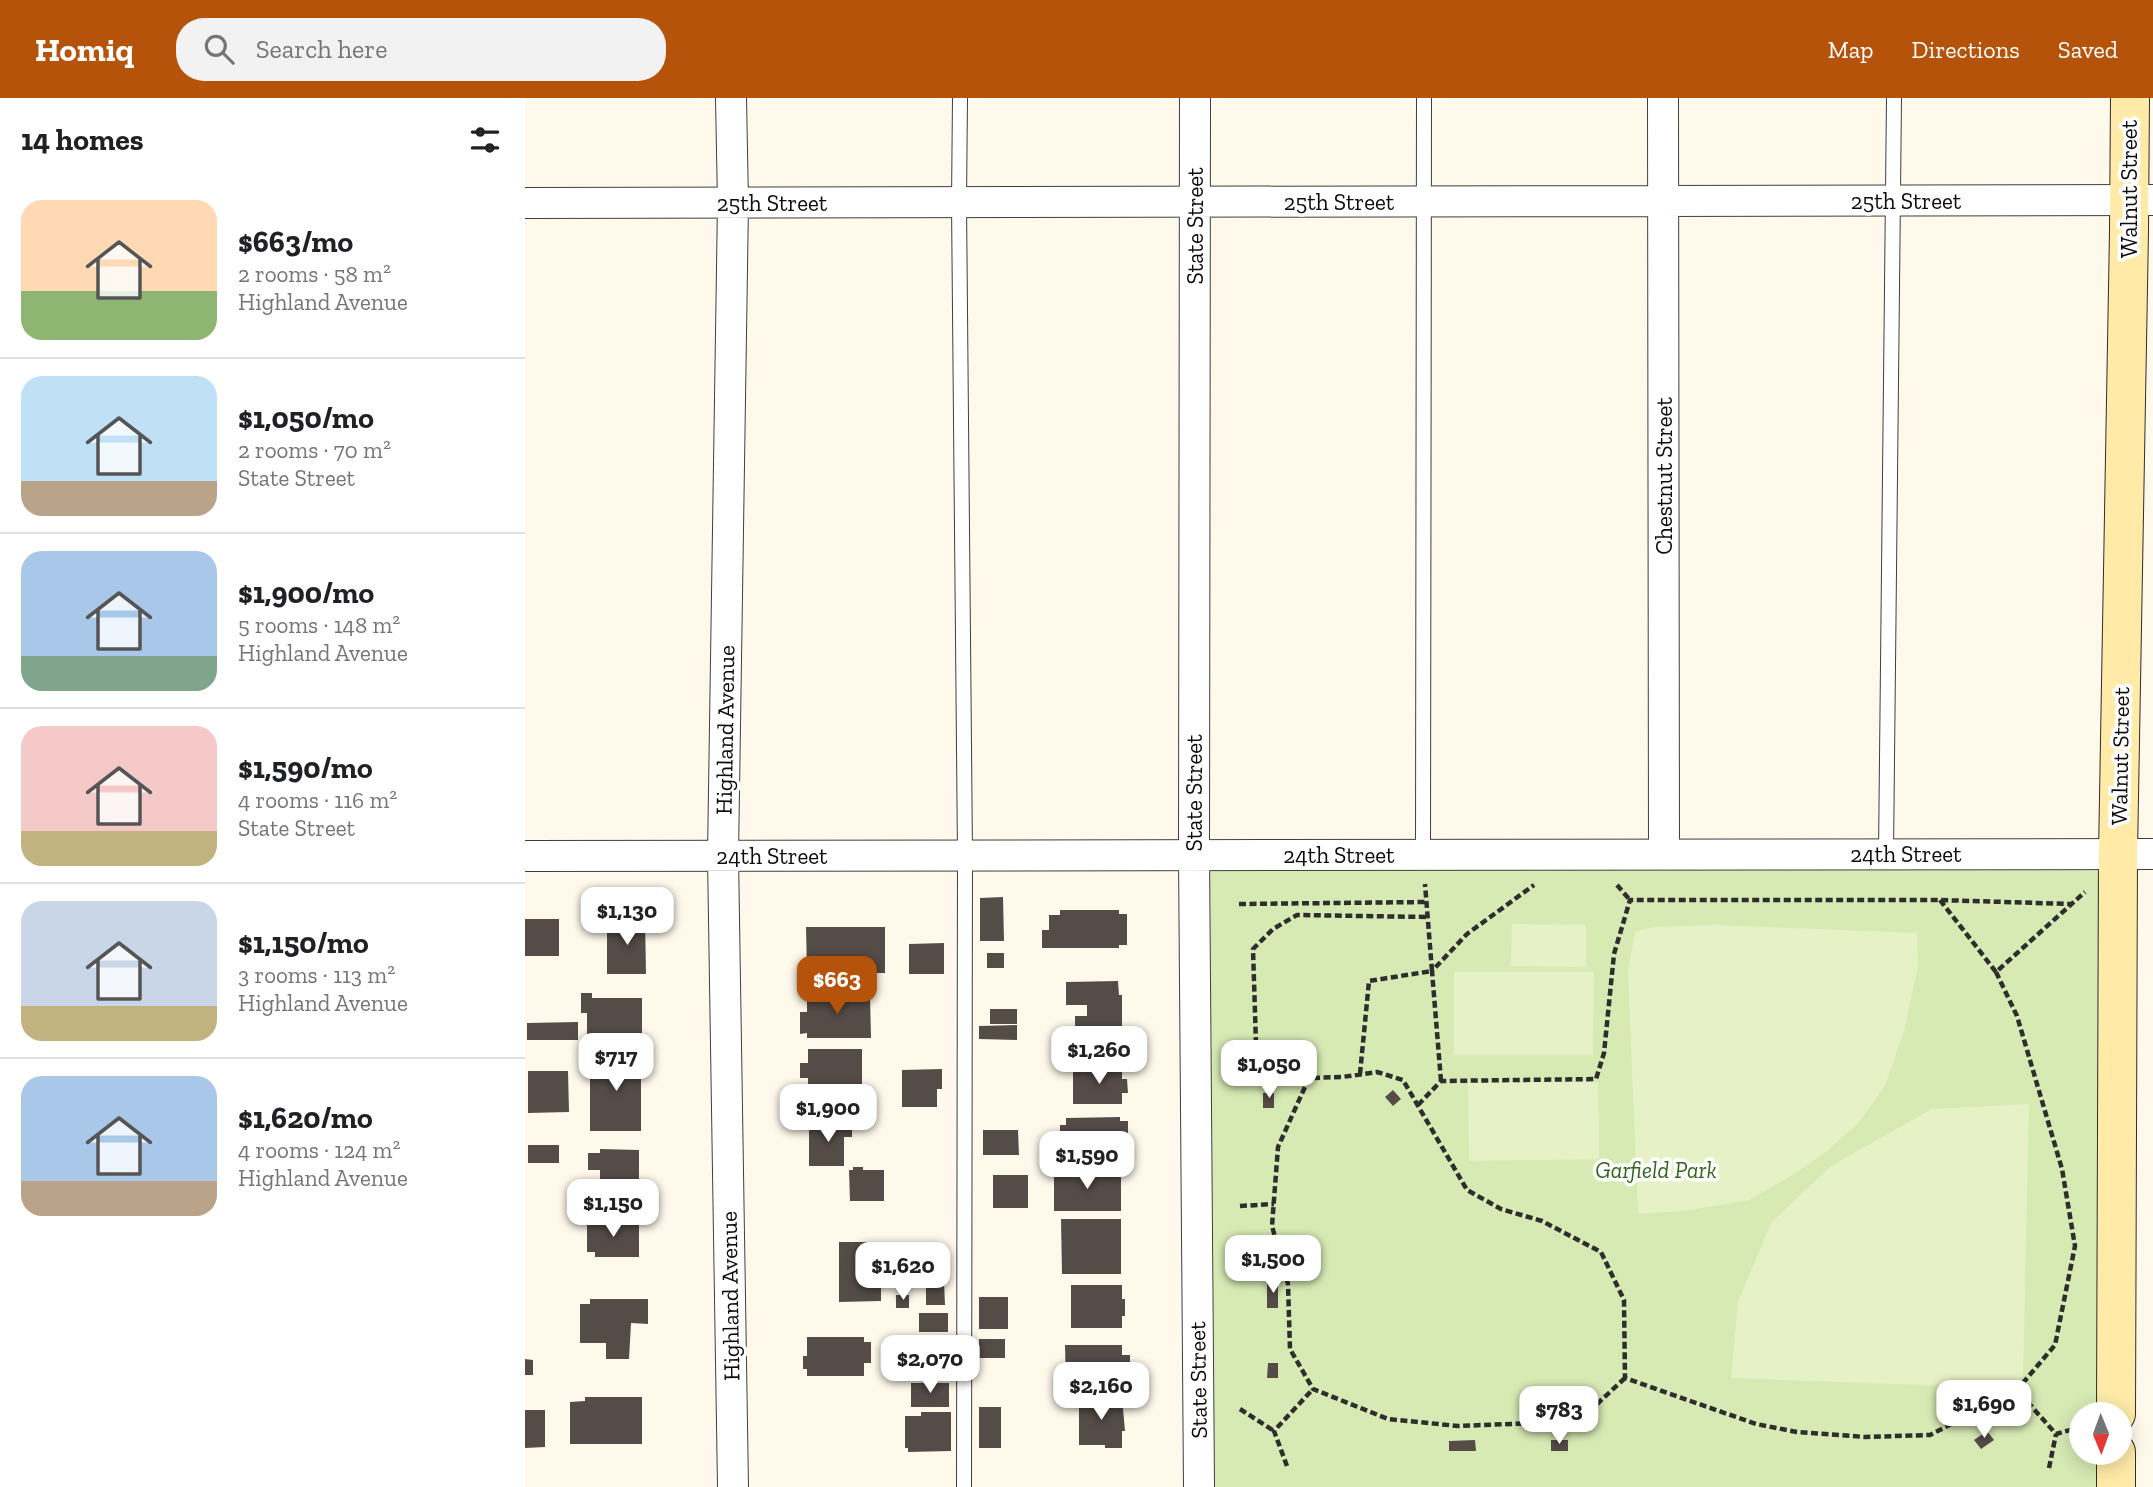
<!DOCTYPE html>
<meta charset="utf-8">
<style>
:root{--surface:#fff;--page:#f2f2f2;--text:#202124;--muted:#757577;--line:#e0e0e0;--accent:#b45309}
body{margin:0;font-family:"Zilla Slab",serif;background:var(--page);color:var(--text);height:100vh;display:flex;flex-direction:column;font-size:26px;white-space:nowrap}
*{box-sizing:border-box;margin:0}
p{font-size:23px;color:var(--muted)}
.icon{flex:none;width:38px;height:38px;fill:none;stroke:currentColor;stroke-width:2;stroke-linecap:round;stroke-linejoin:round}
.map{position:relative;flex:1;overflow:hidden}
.drawer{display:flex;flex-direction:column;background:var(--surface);width:525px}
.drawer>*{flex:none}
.needle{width:46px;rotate:179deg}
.tools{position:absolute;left:1544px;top:1304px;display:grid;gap:14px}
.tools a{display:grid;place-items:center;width:63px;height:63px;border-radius:50%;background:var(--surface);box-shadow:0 4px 18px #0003;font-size:35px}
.price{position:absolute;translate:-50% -60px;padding:0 16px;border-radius:14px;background:#fff;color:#222;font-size:23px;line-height:46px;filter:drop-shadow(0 2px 4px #0008)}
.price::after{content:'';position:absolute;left:50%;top:42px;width:21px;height:16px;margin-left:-10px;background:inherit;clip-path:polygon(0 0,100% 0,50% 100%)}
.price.on{background:var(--accent);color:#fff}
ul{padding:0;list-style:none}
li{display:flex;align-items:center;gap:21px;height:175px;padding:0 21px}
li+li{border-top:2px solid var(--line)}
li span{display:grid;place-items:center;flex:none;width:196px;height:140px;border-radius:21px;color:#555}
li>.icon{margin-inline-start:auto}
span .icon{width:84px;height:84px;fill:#fffc;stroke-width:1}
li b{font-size:30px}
h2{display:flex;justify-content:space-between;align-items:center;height:84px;padding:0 21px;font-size:30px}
header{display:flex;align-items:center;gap:42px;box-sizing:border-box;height:98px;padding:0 35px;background:var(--accent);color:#fff}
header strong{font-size:33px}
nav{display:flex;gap:38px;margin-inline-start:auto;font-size:24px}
.search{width:490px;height:63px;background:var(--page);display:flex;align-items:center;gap:18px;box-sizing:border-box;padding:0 24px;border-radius:28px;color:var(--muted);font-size:26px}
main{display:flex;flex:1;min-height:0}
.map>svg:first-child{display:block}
</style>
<header>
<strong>Homiq</strong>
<div class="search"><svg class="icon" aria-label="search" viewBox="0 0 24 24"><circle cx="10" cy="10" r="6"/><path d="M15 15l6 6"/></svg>Search here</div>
<nav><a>Map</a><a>Directions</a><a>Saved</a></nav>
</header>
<main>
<section class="drawer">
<h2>14 homes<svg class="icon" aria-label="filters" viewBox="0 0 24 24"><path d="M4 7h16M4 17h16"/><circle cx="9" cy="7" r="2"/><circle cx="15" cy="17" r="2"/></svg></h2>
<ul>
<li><span style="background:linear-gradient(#ffd9b3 65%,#8fb573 0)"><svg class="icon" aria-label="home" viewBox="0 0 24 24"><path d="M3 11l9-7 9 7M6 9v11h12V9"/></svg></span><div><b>$663/mo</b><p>2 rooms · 58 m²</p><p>Highland Avenue</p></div></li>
<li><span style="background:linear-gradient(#bfe0f5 75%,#b9a48a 0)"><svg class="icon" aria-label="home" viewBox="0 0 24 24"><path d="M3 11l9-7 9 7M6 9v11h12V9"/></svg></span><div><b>$1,050/mo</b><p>2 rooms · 70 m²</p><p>State Street</p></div></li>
<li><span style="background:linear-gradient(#a9c7e8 75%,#7fa58c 0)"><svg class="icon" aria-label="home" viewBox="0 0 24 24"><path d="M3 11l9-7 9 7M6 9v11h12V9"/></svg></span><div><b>$1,900/mo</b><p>5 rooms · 148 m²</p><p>Highland Avenue</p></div></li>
<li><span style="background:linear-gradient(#f6c9c9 75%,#c2b280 0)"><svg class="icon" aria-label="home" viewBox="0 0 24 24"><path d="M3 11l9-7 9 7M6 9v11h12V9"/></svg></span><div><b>$1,590/mo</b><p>4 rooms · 116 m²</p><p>State Street</p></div></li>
<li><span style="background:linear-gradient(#c9d6e8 75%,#c2b280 0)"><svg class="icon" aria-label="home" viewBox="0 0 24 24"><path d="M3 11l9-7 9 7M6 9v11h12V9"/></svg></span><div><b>$1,150/mo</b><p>3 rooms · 113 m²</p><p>Highland Avenue</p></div></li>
<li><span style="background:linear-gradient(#a9c7e8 75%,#b9a48a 0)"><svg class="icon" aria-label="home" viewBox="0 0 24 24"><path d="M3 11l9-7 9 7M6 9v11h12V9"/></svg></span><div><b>$1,620/mo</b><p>4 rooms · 124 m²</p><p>Highland Avenue</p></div></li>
</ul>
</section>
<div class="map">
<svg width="1628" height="1389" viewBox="0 0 1628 1389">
<rect width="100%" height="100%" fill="#fff9ec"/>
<path fill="#d7eab4" d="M1593 756 1591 1316H1556V1354L1591 1355V1389H674L669 757Z"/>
<path fill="#e7f1c6" d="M987 826 1061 827V869L986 868Z
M1189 827 1392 835 1393 868 1379 933 1360 988 1334 1024 1302 1053 1271 1075 1224 1102 1166 1112 1113 1116 1103 872 1110 834 1128 829Z
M929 874H1069L1068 957H929Z
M1073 984 1074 1061 944 1063 943 985Z
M1504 1006 1498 1278 1483 1290 1206 1280 1213 1204 1246 1125 1306 1068 1407 1011Z"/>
<path fill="#554c48" d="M478 799 479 843H455V800Z
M535 812H594V816H602V847H594V850H517V832H524V817H535Z
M99 820H120L121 876H82V826L99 825Z
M0 821H34V858H0Z
M281 829H360V875H282Z
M419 845V876H384V846Z
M462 855H479V870H462Z
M593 883 594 897H597V938H550V918H562V907H541V884Z
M56 895H67V900H117V939H62V915H56Z
M297 895 345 897 346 940H282V935L275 936V914H282V897Z
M465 911H492V926H465Z
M53 924V942H2V925Z
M492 927V942L454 941V928Z
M283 951H337V994H283V980H275V965H283Z
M65 957H116V1033H65Z
M548 970H597V981H602L603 995H597V1006H548Z
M417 971V991H412V1009H377V972Z
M3 973H43L44 1014 3 1015Z
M868 992 876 1001 868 1008 860 999Z
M738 995H749V1010H738Z
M595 1019V1023H603V1042H595V1062H541V1054H535V1027H541V1020Z
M284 1025H319V1029H327V1039H319V1068H284Z
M458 1032H493L494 1057H458Z
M3 1047H34V1065H3Z
M75 1051 114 1052V1097H75V1072H63V1055H75Z
M328 1069H338V1072H359V1103H325L324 1072H328Z
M529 1073H596V1113H529Z
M468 1077H503V1110H468Z
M536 1121H596V1176H537Z
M62 1124H114V1159H70V1154H62Z
M314 1144H356V1148H395V1173H356V1203L314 1204Z
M401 1183H419L420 1207H401Z
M742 1184H753V1210H742Z
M546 1187H597V1201H600V1218H597V1230H546Z
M371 1197H384V1210H371Z
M454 1199H483V1231H454Z
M65 1201H123V1226L106 1225 104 1261H81V1245H55V1206H65Z
M394 1215H423V1234H394Z
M282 1239H339V1244H346V1265H339V1278H282V1271H278V1258H282Z
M454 1241H480V1260H454Z
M540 1247H597V1257H605V1279H597V1288L541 1289Z
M407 1253H424V1282H397L398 1270H407Z
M0 1261 8 1262V1277H0Z
M743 1265H753V1280H742Z
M386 1285H424V1309H386Z
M60 1299H117V1346H45V1304L60 1303Z
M554 1299H597L600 1333H597V1350H580V1347H554Z
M454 1309H476V1350H454Z
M0 1312H20V1349L0 1350Z
M396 1314H426V1353L383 1354V1350H380V1318H396Z
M1462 1333 1469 1342 1456 1351 1449 1342Z
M950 1342 951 1353H924V1343Z
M1026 1342H1043V1353H1026Z"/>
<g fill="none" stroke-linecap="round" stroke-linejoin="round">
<defs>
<path id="service" d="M435 0 434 104 440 758 439 1389
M1361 756 1369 0
M898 757 899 0"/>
<path id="minor" d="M206 0 208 105 198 758 208 1389
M670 0 669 757 674 1389
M1138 0 1139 756
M0 105 1628 102
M0 758 1628 756"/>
<path id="secondary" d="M1591 1316 1593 756 1604 133 1605 0
M1591 1389V1354"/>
</defs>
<use href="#service" stroke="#3f3f3f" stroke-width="16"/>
<use href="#minor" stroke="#3f3f3f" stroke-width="32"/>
<use href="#secondary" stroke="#2e2e2e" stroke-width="40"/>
<path stroke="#2e2e2e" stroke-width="4.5" stroke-dasharray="7 3.5" stroke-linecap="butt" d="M1092 787 1105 802
M1415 802 1471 874 1560 794
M714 806 901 804
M1471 874 1492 918 1537 1071 1550 1148 1530 1247 1492 1292 1531 1336 1556 1329
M835 976 844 883 907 873 900 786
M784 980 732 978 728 851 748 831 772 817 902 819
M916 983 907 873 942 836 1009 787
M893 1007 916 983 1071 981 1079 955 1089 856 1105 802H1414L1546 806
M715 1108 749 1106
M1100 1280 1072 1306 1010 1325 933 1328 863 1321 788 1291 765 1251 763 1186 747 1128 753 1049 784 980 817 979 852 974 878 982 942 1092 976 1111 1017 1123 1076 1154 1099 1202 1100 1280 1231 1326 1272 1334 1340 1339 1405 1337 1492 1292
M715 1311 749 1333
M762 1368 749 1333 788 1291
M1524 1370 1531 1336"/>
<use href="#service" stroke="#fff" stroke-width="14"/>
<use href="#minor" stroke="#fff" stroke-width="30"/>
<use href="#secondary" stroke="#ffeba7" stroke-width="38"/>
</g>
<g text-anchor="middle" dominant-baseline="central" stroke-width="7" stroke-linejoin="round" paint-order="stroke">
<g font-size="23" fill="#0c0c0c" stroke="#fff">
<text transform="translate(1604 91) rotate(-90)">Walnut Street</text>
<text x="1381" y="103">25th Street</text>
<text x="814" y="104">25th Street</text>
<text x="247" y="105">25th Street</text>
<text transform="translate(670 128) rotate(-90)">State Street</text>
<text transform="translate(1139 378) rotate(-90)">Chestnut Street</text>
<text transform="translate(200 632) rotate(-89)">Highland Avenue</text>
<text transform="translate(1595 658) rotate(-89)">Walnut Street</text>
<text transform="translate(669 695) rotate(-90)">State Street</text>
<text x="1381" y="756">24th Street</text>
<text x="814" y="757">24th Street</text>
<text x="247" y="758">24th Street</text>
<text transform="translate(205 1198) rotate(-91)">Highland Avenue</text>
<text transform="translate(673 1282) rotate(-91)">State Street</text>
</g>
<g font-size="23" font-style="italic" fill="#33661b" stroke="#fff">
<text x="1131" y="1072">Garfield Park</text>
</g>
</g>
</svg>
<div class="tools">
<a><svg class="needle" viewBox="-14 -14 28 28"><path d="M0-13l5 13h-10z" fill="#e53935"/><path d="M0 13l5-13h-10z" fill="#757577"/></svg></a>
</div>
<b class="price" style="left:102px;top:849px">$1,130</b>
<b class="price on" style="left:312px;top:918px">$663</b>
<b class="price" style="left:574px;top:988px">$1,260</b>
<b class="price" style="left:91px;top:995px">$717</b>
<b class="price" style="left:744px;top:1002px">$1,050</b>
<b class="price" style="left:303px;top:1046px">$1,900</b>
<b class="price" style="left:562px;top:1093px">$1,590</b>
<b class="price" style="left:88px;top:1141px">$1,150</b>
<b class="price" style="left:748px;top:1197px">$1,500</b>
<b class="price" style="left:378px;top:1204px">$1,620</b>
<b class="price" style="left:405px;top:1297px">$2,070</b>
<b class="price" style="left:576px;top:1324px">$2,160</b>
<b class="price" style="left:1459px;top:1342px">$1,690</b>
<b class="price" style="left:1034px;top:1348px">$783</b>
</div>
</main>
